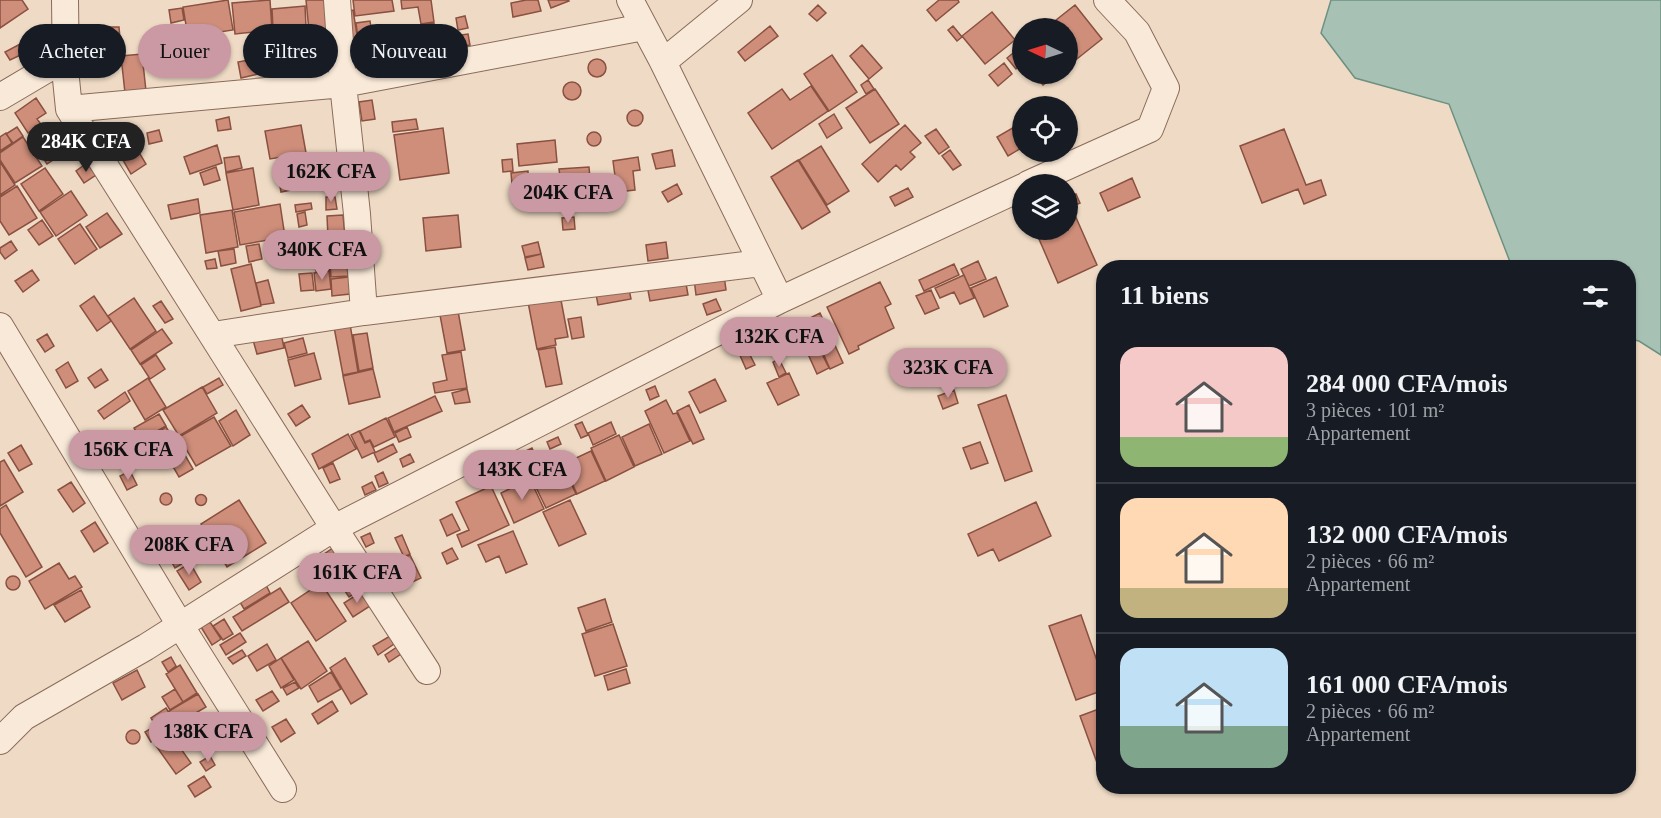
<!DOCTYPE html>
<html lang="fr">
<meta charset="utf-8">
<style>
:root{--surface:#171b24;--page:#242831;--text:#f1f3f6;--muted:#9ea1a6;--line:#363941;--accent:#ca99a4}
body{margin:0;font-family:Georgia,serif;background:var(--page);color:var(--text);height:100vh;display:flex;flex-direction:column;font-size:22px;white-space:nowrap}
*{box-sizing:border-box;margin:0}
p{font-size:20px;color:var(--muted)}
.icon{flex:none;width:33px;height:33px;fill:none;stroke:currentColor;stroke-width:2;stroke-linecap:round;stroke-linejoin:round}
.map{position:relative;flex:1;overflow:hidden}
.details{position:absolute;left:1096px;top:260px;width:540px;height:534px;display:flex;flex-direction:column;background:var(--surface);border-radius:24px;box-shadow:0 2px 4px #0004}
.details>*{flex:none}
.guide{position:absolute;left:18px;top:24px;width:570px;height:54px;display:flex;gap:12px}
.needle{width:39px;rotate:274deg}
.buttons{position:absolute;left:1012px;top:18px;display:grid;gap:12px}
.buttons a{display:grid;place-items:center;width:66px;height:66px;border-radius:50%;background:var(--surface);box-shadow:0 2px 4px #0004;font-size:30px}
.price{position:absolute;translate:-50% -51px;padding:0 14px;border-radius:21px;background:var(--accent);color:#111;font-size:20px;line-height:39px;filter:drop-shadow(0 2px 3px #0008)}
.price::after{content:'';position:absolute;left:50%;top:36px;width:18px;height:14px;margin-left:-9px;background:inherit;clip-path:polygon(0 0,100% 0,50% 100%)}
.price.current{background:#222;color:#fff}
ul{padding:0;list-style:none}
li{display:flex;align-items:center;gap:18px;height:150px;padding:0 24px}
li+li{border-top:2px solid var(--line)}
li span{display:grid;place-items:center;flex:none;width:168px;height:120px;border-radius:18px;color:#555}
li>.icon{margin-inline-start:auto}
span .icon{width:72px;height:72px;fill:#fffc;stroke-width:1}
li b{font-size:26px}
h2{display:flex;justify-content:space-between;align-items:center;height:72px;padding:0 24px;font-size:26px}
.tag{padding:0 21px;border-radius:27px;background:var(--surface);box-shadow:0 2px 4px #0004;font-size:21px;line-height:54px}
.tag.current{background:var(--accent);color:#111}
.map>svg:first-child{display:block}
</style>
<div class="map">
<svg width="1661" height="818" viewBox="0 0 1661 818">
<rect width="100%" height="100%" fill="#efdbc5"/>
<path fill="#a7c2b5" stroke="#6d9181" stroke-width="1.5" d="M1331 0H1661V355L1639 341 1629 339V267H1512L1449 104 1355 78 1321 33Z"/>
<path fill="#ce8e7a" stroke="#8a5040" stroke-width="1.5" d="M0 0H22L28 9 0 28Z
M228 0 233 30 188 37 183 7Z
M270 0 272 30 235 34 232 3Z
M306 0H325L330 60 312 61Z
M353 0H392L394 11 355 16Z
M401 0H431L434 22 421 24 418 7 402 9Z
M526 0H538L541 11 513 17 511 3Z
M548 0H568L569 1 551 8Z
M939 0H958L959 2 936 21 927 10Z
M818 5 826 13 817 21 809 14Z
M1075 5 1102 39 1068 66V28H1046Z
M305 6 306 26 273 29 272 9Z
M182 8 184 20 171 23 169 10Z
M353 10 358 41 350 42 346 11Z
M992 12 1015 40 985 64 962 36Z
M465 16 468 28 458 30 456 18Z
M370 21 375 52 360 54 356 23Z
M434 23 436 39 424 40 422 25Z
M770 26 778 36 745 61 738 52Z
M953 26 962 37 957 41 948 30Z
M108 27H119L120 38H108Z
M307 27 309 55 276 58 274 30Z
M468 34 470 45 455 47 454 36Z
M437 40 439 51 415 55 413 44Z
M22 43 27 52 10 60 5 52Z
M862 45 882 68 869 79 850 56Z
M1023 45V63L1016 69 1007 58Z
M142 54 146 91 125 93 121 56Z
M832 55 857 92 829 111 804 74Z
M268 56 271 71 241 78 238 62Z
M287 58V68L277 69 276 59Z
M588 68a9 9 0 1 1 18 0a9 9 0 1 1-18 0Z
M1004 63 1012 74 998 86 989 75Z
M1033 74H1049L1052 78 1043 85Z
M868 80 874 89 866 94 861 85Z
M563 91a9 9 0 1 1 18 0a9 9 0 1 1-18 0Z
M811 86 828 111 772 149 748 113 782 89 790 100Z
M875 89 899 124 870 143 846 108Z
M36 98 46 113 37 119 41 124 28 133 15 113Z
M372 100 375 119 362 121 359 102Z
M627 118a8 8 0 1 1 16 0a8 8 0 1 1-16 0Z
M834 114 842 128 827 138 819 124Z
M229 117 231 129 218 131 216 120Z
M416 119 418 129 393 132 392 122Z
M1023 122V147L1008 156 997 137Z
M52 123 59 134 52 139 62 154 47 164 30 138Z
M301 125 306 153 270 159 265 131Z
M905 125 921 143 910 152 915 157 901 170 896 165 878 182 862 164Z
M17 127 23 136 13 143 6 134Z
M443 128 449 173 400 180 394 135Z
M936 129 949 147 939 154 925 136Z
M1284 129 1306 185 1321 180 1326 195 1304 204 1298 189 1262 203 1240 146Z
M159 130 162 141 149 144 147 133Z
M587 139a7 7 0 1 1 14 0a7 7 0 1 1-14 0Z
M6 133 12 143 0 151V137Z
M128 134 146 164 131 174 113 143Z
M23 137 42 166 15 183 0 160V153Z
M555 140 557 162 519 166 517 144Z
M217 145 222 163 190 174 184 157Z
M821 146 849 191 827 205 799 160Z
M672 150 675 166 656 169 652 154Z
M950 150 961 165 953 170 942 156Z
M239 156 242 168 226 172 224 158Z
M638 157 640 170 633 171 635 190 617 192 613 161Z
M512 159 513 171 503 172 502 160Z
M296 160 301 188 281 192 276 163Z
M798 160 830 212 802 229 771 177Z
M0 162 15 185 0 195Z
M87 163 96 175 84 183 76 171Z
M216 167 220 180 204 185 200 173Z
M589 167 591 190 562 193 559 169Z
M45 168 63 194 39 211 21 184Z
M253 168 259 205 233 210 226 173Z
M528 171V182L512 184 511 173Z
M1132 178 1140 197 1108 211 1100 193Z
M560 179 561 192 531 194 530 182Z
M677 184 682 194 668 202 662 192Z
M17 186 37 218 9 235 0 221V197Z
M908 188 913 197 895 206 890 197Z
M71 191 87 215 56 236 40 212Z
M582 192 584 209 563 211 562 194Z
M1076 194 1080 203 1068 208V197Z
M326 197H335L337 209 326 210Z
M198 199 200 213 171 219 168 205Z
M311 203 312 209 296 212 295 205Z
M280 204 285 237 240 245 234 212Z
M232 210 238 247 206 253 200 215Z
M305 212 307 225 299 227 297 214Z
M107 213 122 234 100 248 86 227Z
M1074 213 1097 265 1058 283 1039 239 1047 235 1045 230H1068V215Z
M343 215 345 236 328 237 327 216Z
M458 215 461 247 426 251 423 218Z
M574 217 575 229 563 230 562 218Z
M42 220 53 236 39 245 28 230Z
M80 224 97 249 75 264 58 239Z
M345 237 347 262 330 264 328 238Z
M11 241 17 250 5 259 0 252V248Z
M538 242 541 254 525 257 522 246Z
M666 242 668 258 648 261 646 245Z
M259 244 262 259 249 262 246 246Z
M234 249 236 263 221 266 218 251Z
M328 252 329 270 316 271 315 253Z
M541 254 544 267 528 270 525 258Z
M215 259 217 268 207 269 205 261Z
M978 261 986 279 969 286 961 269Z
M251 264 261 306 241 311 231 269Z
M347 264 348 276 331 277 330 265Z
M954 264 959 275 924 291 919 280Z
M32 270 39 280 23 292 15 281Z
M329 271 331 289 316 291 314 273Z
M312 273 314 290 301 291 299 274Z
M724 275 726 290 696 295 694 279Z
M964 275 974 298 960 304 954 292 940 298 935 288Z
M349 277 350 294 332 296 331 279Z
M996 277 1008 306 984 317 971 288Z
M685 278 688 295 650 301 647 285Z
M268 280 274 303 261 305 256 283Z
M880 282 891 304 885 307 894 328 858 346 859 349 849 354 827 307Z
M628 284 631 299 598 305 595 289Z
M931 290 939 308 925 314 916 296Z
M560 295 568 337 555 339 556 345 537 349 528 302Z
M94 296 111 321 97 331 80 306Z
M134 298 156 331 130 349 108 316Z
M716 299 721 310 707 315 703 304Z
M161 301 173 319 165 323 153 306Z
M458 311 465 350 447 353 440 315Z
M820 313 843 363 830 369 808 319Z
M581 317 584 337 572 339 568 319Z
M350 324 358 372 343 375 334 327Z
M162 329 172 343 140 364 131 350Z
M281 333 284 348 257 354 253 340Z
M367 333 373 368 359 371 353 335Z
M47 334 54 346 45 352 37 340Z
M768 334 774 347 758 354 752 341Z
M303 338 307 353 288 358 284 343Z
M815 340 829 368 817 374 804 345Z
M555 347 562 384 546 387 538 350Z
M747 349 755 365 746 369 739 353Z
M461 352 467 388 435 393 433 383 447 380 442 355Z
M314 353 321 379 295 386 288 360Z
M156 355 165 369 150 379 141 365Z
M779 359 786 373 779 377 773 362Z
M68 362 78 381 66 388 56 370Z
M101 369 108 380 95 388 88 378Z
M373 369 380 397 349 404 343 376Z
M789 373 799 395 778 405 767 383Z
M148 378 166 407 145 420 128 391Z
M219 378 223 385 207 394 203 387Z
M715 379 726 401 700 413 689 392Z
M655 386 659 396 650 400 646 390Z
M202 387 217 413 179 436 163 410Z
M467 389 470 402 455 404 452 393Z
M954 390 958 403 943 409 938 396Z
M125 392 130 401 104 419 98 411Z
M1006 395 1032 471 1005 481 978 405Z
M435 396 442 411 394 432 388 418Z
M666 400 673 414 677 413 690 441 664 453 645 411Z
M302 405 310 417 296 426 288 414Z
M689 405 704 439 693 444 677 411Z
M236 410 250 435 233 446 219 421Z
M159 414 166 426 141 440 134 428Z
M214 417 231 446 196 466 179 437Z
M386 418 395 437 374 447 370 440 365 442 360 431Z
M582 422 588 435 581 438 575 425Z
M611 422 616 434 593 445 588 433Z
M649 424 662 454 635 466 622 437Z
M166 427 180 450 169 456 156 434Z
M407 427 411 437 399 442 395 433Z
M359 431 365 443 370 441 375 452 362 458 351 435Z
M348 434 356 449 319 469 312 454Z
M619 435 634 467 606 481 591 448Z
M154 436 169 462 159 468 144 442Z
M558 437 561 444 550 449 547 442Z
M980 442 988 463 971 469 963 448Z
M393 444 397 452 378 462 374 453Z
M21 445 32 464 19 471 8 453Z
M532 448 536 457 523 463 519 454Z
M182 450 193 469 179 477 168 458Z
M591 451 605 481 577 494 563 464Z
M410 454 414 462 403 467 400 459Z
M4 460 23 492 0 506V462Z
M333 463 340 479 330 483 323 468Z
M562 464 576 494 546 508 532 479Z
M130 471 137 485 127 490 120 476Z
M383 472 388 483 379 487 375 476Z
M530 479 544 509 514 523 501 493Z
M71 482 85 503 73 512 58 490Z
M372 482 376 490 365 495 362 487Z
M491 486 509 525 462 547 457 535 469 530 456 502Z
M160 499a6 6 0 1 1 12 0a6 6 0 1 1-12 0Z
M195.5 500a5.5 5.5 0 1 1 11 0a5.5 5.5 0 1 1-11 0Z
M239 500 266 543 227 567 201 524Z
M570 500 586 534 559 546 543 512Z
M1036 502 1051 536 999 561 993 549 978 556 968 534Z
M6 505 42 567 26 577 0 533V509Z
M452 514 460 530 447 536 440 520Z
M95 522 108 543 94 552 81 531Z
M513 531 527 564 506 573 499 556 486 562 478 545Z
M370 533 374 543 366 547 361 537Z
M402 535 410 554 404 557 395 538Z
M184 536 195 556 175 568 164 548Z
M333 548 351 577 339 584 321 556Z
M452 548 458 559 447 564 442 553Z
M410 555 421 578 391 592 380 569Z
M59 563 69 579 75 576 82 587 45 609 29 581Z
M190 563 201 582 189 590 177 571Z
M6 583a7 7 0 1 1 14 0a7 7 0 1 1-14 0Z
M352 578 360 590 349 597 341 585Z
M264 581 270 593 244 609 237 597Z
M321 583 346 621 316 641 291 603Z
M280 588 289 602 242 631 233 617Z
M81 590 90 607 65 622 54 605Z
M361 592 370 606 353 617 344 603Z
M605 599 612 622 586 631 578 608Z
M1081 615 1104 681V690L1076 700 1049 626Z
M224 619 233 634 223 640 213 626Z
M210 622 221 639 212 645 201 627Z
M613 624 627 666 595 676 582 634Z
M240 633 246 642 226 655 220 645Z
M390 636 394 644 378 655 373 646Z
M308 641 327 671 301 689 281 658Z
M267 644 276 660 257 671 248 656Z
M397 647 401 654 389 662 385 655Z
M242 650 246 656 233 664 228 658Z
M171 657 176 666 168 672 162 662Z
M281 658 294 680 281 688 269 666Z
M345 658 367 694 351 704 330 668Z
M180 665 197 693 183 702 166 674Z
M626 669 630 683 608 690 604 676Z
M137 670 145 687 122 700 113 683Z
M331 672 341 689 318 702 309 686Z
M295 682 299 688 287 695 283 688Z
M175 689 183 702 170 710 162 697Z
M272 691 279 701 263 711 256 700Z
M198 694 206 707 177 724 169 711Z
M332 701 338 711 318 724 312 714Z
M1104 707V782L1080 716Z
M166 708 177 725 161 735 151 718Z
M286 719 295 733 281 742 272 727Z
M155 726 161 736 151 742 145 732Z
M126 737a7 7 0 1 1 14 0a7 7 0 1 1-14 0Z
M169 732 191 763 176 774 154 743Z
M210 756 215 765 206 771 200 762Z
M204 776 211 787 195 797 188 786Z"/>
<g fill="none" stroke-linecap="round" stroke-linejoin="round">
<defs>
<path id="minor" d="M65 0 66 79 69 109 343 84 644 27
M337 0 343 84 357 214 364 312
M630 0 663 62 780 300
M663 62 739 0
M0 97 66 58
M69 109 334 528 427 671
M1028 184 1150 129 1166 88 1137 32 1107 0
M0 326 180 625 283 789
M213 335 364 312 761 263
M0 741 24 717 146 647 334 528 780 300 1023 187"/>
</defs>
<use href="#minor" stroke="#8a6b5b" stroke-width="28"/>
<use href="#minor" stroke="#f9e9d8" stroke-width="26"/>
</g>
</svg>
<div class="buttons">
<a><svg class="needle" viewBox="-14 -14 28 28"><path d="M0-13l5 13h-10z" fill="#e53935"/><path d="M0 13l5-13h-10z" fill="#9ea1a6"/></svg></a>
<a><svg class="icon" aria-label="locate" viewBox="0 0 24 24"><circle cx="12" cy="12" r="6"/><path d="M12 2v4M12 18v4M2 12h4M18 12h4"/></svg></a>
<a><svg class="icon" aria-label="layers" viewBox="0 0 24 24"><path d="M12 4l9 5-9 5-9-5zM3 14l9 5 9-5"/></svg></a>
</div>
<b class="price current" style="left:86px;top:173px">284K CFA</b>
<b class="price" style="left:331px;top:203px">162K CFA</b>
<b class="price" style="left:568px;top:224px">204K CFA</b>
<b class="price" style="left:322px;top:281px">340K CFA</b>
<b class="price" style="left:779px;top:368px">132K CFA</b>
<b class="price" style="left:948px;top:399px">323K CFA</b>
<b class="price" style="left:128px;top:481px">156K CFA</b>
<b class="price" style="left:522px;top:501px">143K CFA</b>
<b class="price" style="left:189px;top:576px">208K CFA</b>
<b class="price" style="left:357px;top:604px">161K CFA</b>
<b class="price" style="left:208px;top:763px">138K CFA</b>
<div class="guide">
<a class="tag">Acheter</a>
<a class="tag current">Louer</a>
<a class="tag">Filtres</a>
<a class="tag">Nouveau</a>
</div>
<section class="details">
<h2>11 biens<svg class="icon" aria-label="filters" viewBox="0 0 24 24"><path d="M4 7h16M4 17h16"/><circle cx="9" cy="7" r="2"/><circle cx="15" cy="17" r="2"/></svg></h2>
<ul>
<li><span style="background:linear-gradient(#f6c9c9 75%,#8fb573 0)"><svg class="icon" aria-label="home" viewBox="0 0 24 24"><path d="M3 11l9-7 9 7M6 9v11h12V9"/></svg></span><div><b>284 000 CFA/mois</b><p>3 pièces · 101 m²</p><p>Appartement</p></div></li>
<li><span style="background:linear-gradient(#ffd9b3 75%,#c2b280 0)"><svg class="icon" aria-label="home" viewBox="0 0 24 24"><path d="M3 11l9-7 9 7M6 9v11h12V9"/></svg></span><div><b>132 000 CFA/mois</b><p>2 pièces · 66 m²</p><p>Appartement</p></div></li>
<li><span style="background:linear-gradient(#bfe0f5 65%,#7fa58c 0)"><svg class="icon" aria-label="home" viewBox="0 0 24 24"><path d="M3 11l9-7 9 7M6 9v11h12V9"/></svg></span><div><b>161 000 CFA/mois</b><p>2 pièces · 66 m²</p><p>Appartement</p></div></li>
</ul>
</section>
</div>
